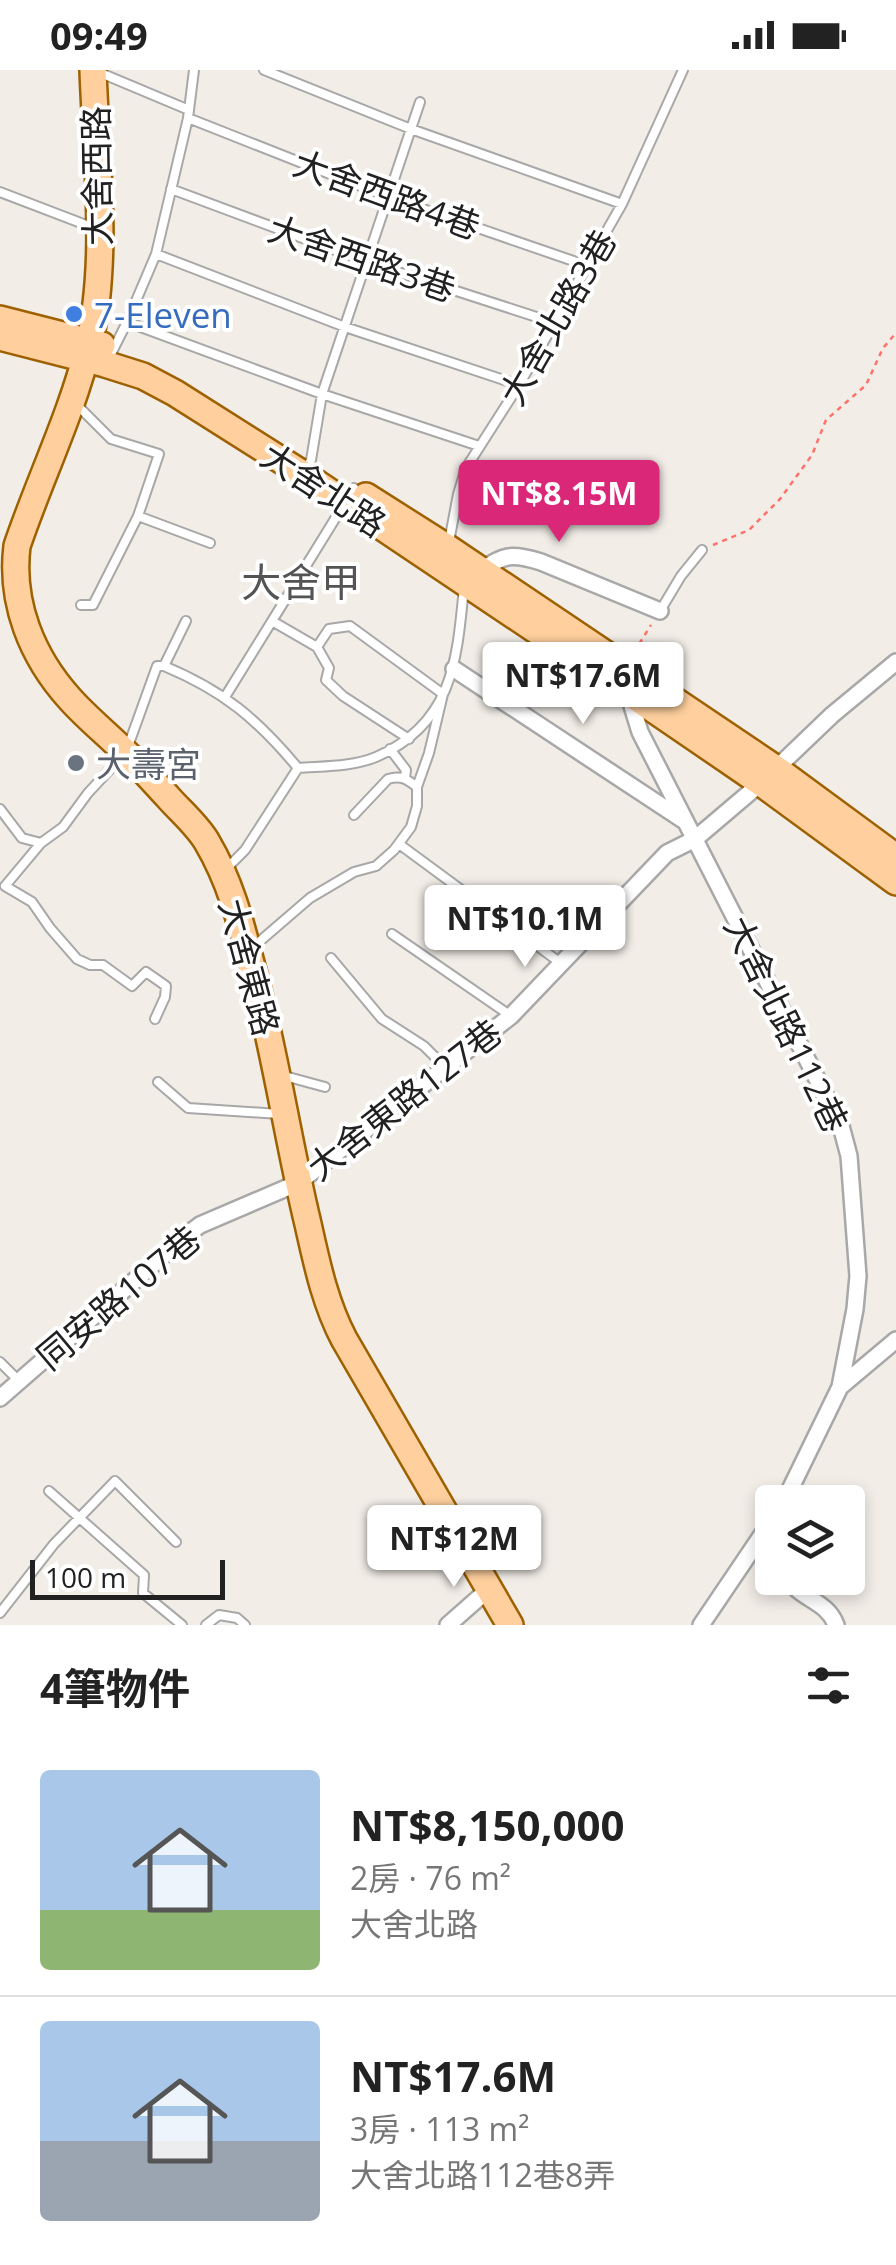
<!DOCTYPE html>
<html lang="zh-TW">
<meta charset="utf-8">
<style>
:root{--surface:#fff;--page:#f2f2f2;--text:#222;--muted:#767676;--line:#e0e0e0;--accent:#db2777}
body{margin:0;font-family:"Open Sans","Noto Sans TC",sans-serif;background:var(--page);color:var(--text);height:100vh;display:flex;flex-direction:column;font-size:38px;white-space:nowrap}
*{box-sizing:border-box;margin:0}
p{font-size:32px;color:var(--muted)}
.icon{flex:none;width:55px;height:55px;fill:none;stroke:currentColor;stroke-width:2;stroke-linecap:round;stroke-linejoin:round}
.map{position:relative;height:1555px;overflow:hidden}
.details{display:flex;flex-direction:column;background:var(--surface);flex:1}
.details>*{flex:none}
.fabs{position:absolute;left:755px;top:1415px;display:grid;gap:20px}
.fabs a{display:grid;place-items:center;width:110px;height:110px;border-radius:10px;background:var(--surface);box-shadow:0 5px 15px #0003;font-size:50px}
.scale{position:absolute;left:30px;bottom:25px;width:195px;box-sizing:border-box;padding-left:10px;border:5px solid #212121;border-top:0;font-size:28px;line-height:35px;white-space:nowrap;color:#212121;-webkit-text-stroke:8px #fff;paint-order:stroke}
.price{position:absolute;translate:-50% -85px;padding:0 22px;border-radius:10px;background:#fff;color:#222;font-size:32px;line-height:65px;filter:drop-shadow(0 2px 5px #0008)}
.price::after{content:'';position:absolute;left:50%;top:60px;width:30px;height:22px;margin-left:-15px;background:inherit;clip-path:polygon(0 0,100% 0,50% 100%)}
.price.on{background:var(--accent);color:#fff}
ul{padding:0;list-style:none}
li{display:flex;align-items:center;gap:30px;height:250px;padding:0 40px}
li+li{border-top:2px solid var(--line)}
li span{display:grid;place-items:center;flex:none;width:280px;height:200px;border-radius:10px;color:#555}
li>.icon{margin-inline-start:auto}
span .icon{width:120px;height:120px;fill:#fffc;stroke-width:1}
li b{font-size:42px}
h2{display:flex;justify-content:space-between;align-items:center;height:120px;padding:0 40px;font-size:42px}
.status{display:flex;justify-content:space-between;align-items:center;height:70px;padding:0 50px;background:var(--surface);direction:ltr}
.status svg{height:28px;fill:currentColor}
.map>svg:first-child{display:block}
</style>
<div class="status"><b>09:49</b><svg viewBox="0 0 49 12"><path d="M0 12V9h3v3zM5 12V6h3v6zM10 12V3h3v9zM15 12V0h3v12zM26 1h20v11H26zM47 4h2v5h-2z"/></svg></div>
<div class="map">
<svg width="896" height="1555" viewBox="0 0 896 1555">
<rect width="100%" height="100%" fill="#f2ede7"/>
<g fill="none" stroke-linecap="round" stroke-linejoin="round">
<defs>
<path id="service" d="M264 0 411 59 622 134
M96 1 189 40
M188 48 388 127 588 196
M171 119 367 192 555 253
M0 122 94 158
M156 184 345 257 519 315
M127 252 322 324 479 376
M112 282 127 252 156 184 188 48 194 0
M77 335 111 369 159 384 138 446 93 535H81
M306 399 311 390 322 324 420 32
M354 418 272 551 317 577 329 598 326 610 343 626 409 669
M138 446 210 473
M449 472 458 424 466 398 519 315 622 134 683 0
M660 541 681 506 702 480
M164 596C224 621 257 649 298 698
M225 627 272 551
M390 679 406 700 405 708
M298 698C323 696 352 697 376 687 453 654 457 590 464 517
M0 739 22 768 41 773
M354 745 388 709C401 705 407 709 417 717
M399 774 562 894
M225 800 245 780 298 698
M5 816 41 773 63 757 88 723 126 682 157 596H164L186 551
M5 816 32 832 50 858 77 889 90 895H103L132 916 146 902 166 916 165 927 155 949
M392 864 511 946
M252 878 310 828 354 802 376 796 394 780 411 757 417 736V717L429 683 443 624 350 556 329 559 317 577
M331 888 382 949 424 976 445 997
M281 1005 325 1017
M158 1012 188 1038 279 1044
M0 1292 18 1310
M49 1421 144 1505 143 1523 182 1555
M0 1543 54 1474 115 1411 176 1472
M206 1555 219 1545 237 1548 245 1555"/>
<path id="minor" d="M479 502C504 484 512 483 541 492L660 541
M454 599 683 750
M628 623 640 662 841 1056 849 1086 858 1206 855 1239 840 1317 784 1432
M840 1317 896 1270
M0 1328 188 1164 200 1155 298 1113 511 946 667 783 695 769 761 713 832 645 896 592
M788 1508C800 1530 827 1530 836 1555
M448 1555 490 1518
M701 1555 772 1450"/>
<path id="primary" d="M93 0C96 87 109 189 89 274 72 344 40 408 17 476 10 533 32 587 70 629 87 648 107 664 125 682 140 696 153 711 167 726 180 741 197 755 207 772 230 811 240 850 251 893 275 979 287 1067 308 1154 317 1194 325 1233 344 1269L510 1555
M0 249 102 275
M0 267 105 294 143 306 175 323 303 404 628 622 761 713 896 812
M366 426 448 478 775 698 896 787"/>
</defs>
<use href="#service" stroke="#a8a8a8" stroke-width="12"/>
<use href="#minor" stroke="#a8a8a8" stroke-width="20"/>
<use href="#primary" stroke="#9d6100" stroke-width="30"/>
<path stroke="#ff726a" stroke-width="2.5" stroke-dasharray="5 5" stroke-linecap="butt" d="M713 475 749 460 780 429 812 385 826 350 866 315 883 278 896 263
M634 582 651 555"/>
<use href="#service" stroke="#fff" stroke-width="8"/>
<use href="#minor" stroke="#fff" stroke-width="15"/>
<use href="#primary" stroke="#ffd09e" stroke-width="25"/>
</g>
<circle fill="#3f7fe0" stroke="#fff" stroke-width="4" cx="74" cy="244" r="10"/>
<circle fill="#6b7280" stroke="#fff" stroke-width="4" cx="76" cy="693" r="10"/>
<g text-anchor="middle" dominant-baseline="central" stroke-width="8" stroke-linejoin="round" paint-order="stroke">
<g font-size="35" fill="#212121" stroke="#fff">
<text transform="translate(96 106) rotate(-91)">大舍西路</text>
<text transform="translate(387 124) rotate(20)">大舍西路4巷</text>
<text transform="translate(362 188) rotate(19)">大舍西路3巷</text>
<text transform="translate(557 247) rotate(-60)">大舍北路3巷</text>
<text transform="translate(324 419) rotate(33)">大舍北路</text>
<text transform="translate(250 897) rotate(75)">大舍東路</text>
<text transform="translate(787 954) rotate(64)">大舍北路112巷</text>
<text transform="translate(404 1029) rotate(-38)">大舍東路127巷</text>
<text transform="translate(118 1227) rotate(-40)">同安路107巷</text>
</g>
<g font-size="35" fill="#366cbe" stroke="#fff" text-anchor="start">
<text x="94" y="244">7-Eleven</text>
</g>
<g font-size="35" fill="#5b616d" stroke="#fff" text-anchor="start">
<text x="96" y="693">大壽宮</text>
</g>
<g font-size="40" fill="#545454" stroke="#fff">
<text x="301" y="511">大舍甲</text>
</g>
</g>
</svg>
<div class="fabs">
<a><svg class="icon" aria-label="layers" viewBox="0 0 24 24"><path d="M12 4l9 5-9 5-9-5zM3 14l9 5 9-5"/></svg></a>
</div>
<div class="scale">100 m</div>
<b class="price on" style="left:559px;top:475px">NT$8.15M</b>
<b class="price" style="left:583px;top:657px">NT$17.6M</b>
<b class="price" style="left:525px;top:900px">NT$10.1M</b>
<b class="price" style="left:454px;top:1520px">NT$12M</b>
</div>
<section class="details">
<h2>4筆物件<svg class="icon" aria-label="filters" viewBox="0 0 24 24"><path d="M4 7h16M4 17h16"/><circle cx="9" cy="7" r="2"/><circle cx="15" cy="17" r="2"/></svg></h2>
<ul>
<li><span style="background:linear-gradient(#a9c7e8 70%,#8fb573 0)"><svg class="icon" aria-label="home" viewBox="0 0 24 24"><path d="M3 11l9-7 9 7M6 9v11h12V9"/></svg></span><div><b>NT$8,150,000</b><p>2房 · 76 m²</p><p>大舍北路</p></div></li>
<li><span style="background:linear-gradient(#a9c7e8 60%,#9aa5b1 0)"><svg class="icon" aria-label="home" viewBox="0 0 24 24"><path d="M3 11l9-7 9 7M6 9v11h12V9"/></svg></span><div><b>NT$17.6M</b><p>3房 · 113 m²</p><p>大舍北路112巷8弄</p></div></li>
</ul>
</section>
